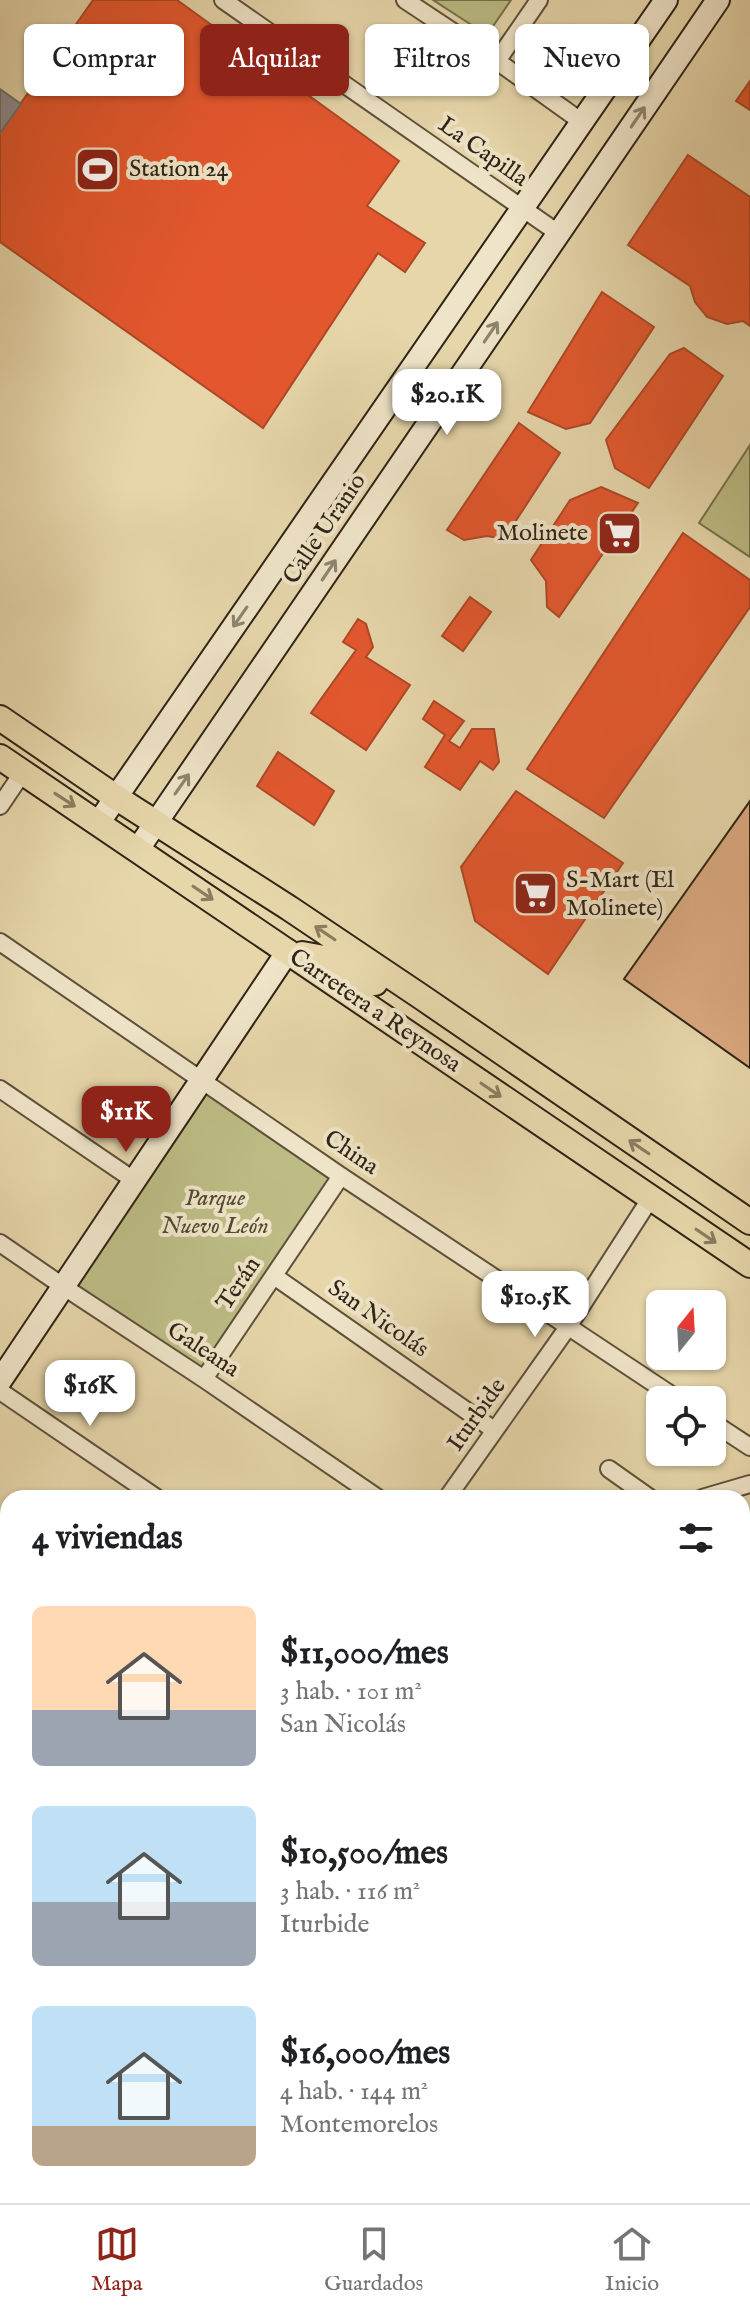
<!DOCTYPE html>
<html lang="es">
<meta charset="utf-8">
<style>
:root{--surface:#fff;--page:#f6f6f6;--text:#202124;--muted:#757577;--line:#e0e0e0;--accent:#8f2418}
body{margin:0;font-family:"IM FELL English",serif;background:var(--page);color:var(--text);height:100vh;display:flex;flex-direction:column;font-size:30px;white-space:nowrap}
*{box-sizing:border-box;margin:0}
p{font-size:26px;color:var(--muted)}
.icon{flex:none;width:44px;height:44px;fill:none;stroke:currentColor;stroke-width:2;stroke-linecap:round;stroke-linejoin:round}
.map{position:relative;flex:1;overflow:hidden}
.details{position:absolute;left:0px;top:1490px;width:750px;height:714px;display:flex;flex-direction:column;background:var(--surface);border-radius:24px 24px 0 0;box-shadow:0 2px 6px #0004}
.details>*{flex:none}
.guide{position:absolute;left:24px;top:24px;width:702px;height:72px;display:flex;gap:16px}
.needle{width:52px;rotate:18deg}
.fabs{position:absolute;left:646px;top:1290px;display:grid;gap:16px}
.fabs a{display:grid;place-items:center;width:80px;height:80px;border-radius:12px;background:var(--surface);box-shadow:0 2px 6px #0004;font-size:40px}
.price{position:absolute;translate:-50% -68px;padding:0 18px;border-radius:16px;background:#fff;color:#222;font-size:26px;line-height:52px;filter:drop-shadow(0 2px 4px #0008)}
.price::after{content:'';position:absolute;left:50%;top:48px;width:24px;height:18px;margin-left:-12px;background:inherit;clip-path:polygon(0 0,100% 0,50% 100%)}
.price.current{background:var(--accent);color:#fff}
ul{padding:0;list-style:none}
li{display:flex;align-items:center;gap:24px;height:200px;padding:0 32px}
li span{display:grid;place-items:center;flex:none;width:224px;height:160px;border-radius:12px;color:#555}
li>.icon{margin-inline-start:auto}
span .icon{width:96px;height:96px;fill:#fffc;stroke-width:1}
li b{font-size:34px}
h2{display:flex;justify-content:space-between;align-items:center;height:96px;padding:0 32px;font-size:34px}
.pill{padding:0 28px;border-radius:12px;background:var(--surface);box-shadow:0 2px 6px #0004;font-size:28px;line-height:72px}
.pill.current{background:var(--accent);color:#fff}
.dock{display:flex;justify-content:space-around;align-items:center;height:112px;border-top:2px solid var(--line);background:var(--surface);font-size:22px;color:var(--muted)}
.dock a{display:grid;justify-items:center;gap:4px}
.dock .current{color:var(--accent)}
.map>svg:first-child{display:block}
</style>
<div class="map">
<svg width="750" height="2203" viewBox="0 0 750 2203">
<rect width="100%" height="100%" fill="#e6d6aa"/>
<filter id="stains"><feTurbulence type="fractalNoise" baseFrequency=".0025" numOctaves="4"/><feColorMatrix values="0 0 0 0 .2 0 0 0 0 .09 0 0 0 0 .02 0 0 0 .5 -.17"/></filter>
<radialGradient id="worn" r=".72"><stop offset=".6" stop-color="#630" stop-opacity="0"/><stop offset="1" stop-color="#630" stop-opacity=".3"/></radialGradient>
<path fill="#bcbc84" stroke="#76704c" stroke-width="2" d="M433 0H511L487 35Z
M750 445V557L699 523Z
M202 1080 341 1176 204 1379 64 1287Z
M8 1715V1838H0V1717Z
M750 1753V1835H742V1755Z
M0 1859H8V1970L0 1974Z
M742 1868H750V2203H712L709 2196H742Z
M8 2017V2175L0 2179V2022Z"/>
<path fill="#e4572e" stroke="#ae4826" stroke-width="2" d="M93 0H177L399 161 367 206 425 243 405 272 378 253 263 428 0 242V133Z
M750 81V110L736 101Z
M688 155 750 197V326L743 321 727 324 707 317 695 302 690 286 628 245Z
M602 292 654 327 590 423 566 429 528 412Z
M684 348 723 376 649 488 615 468 606 440 670 354Z
M519 423 560 453 504 539 487 536 464 540 447 530Z
M601 487 638 503 559 617 547 607 546 581 531 560 570 500Z
M683 533 750 580V607L604 818 527 769Z
M470 597 491 612 463 651 442 636Z
M358 619 366 624 373 647 366 657 410 685 366 750 311 713 356 650 343 642Z
M434 701 464 721 449 741 460 748 472 729H494L499 762 493 770 480 761 460 790 425 767 445 735 423 719Z
M278 752 334 791 314 825 257 786Z
M516 791 623 863 548 974 475 921 461 867Z"/>
<path fill="#8d8d92" stroke="#716e6c" stroke-width="2" d="M0 89 21 104 0 133Z"/>
<g fill="none" stroke-linecap="round" stroke-linejoin="round">
<path stroke="#707c74" stroke-width="5" d="M0 1847H8
M0 1991 8 1986"/>
<path stroke="#9bb6b4" stroke-width="28" d="M742 1842H750"/>
</g>
<path fill="#daa87f" stroke="#2f2415" stroke-width="2" d="M750 801V1068L624 979Z"/>
<g fill="none" stroke-linecap="round" stroke-linejoin="round">
<defs>
<path id="street" d="M223 0 558 233
M405 0 497 61 582 122
M497 61 539 0
M0 806 23 772
M0 942 341 1176 679 1400
M0 1089 135 1181
M0 1243 64 1287 204 1379 378 1498
M274 1276 494 1430
M204 1379 341 1176
M0 1391 157 1498
M712 1422 750 1447
M609 1469 650 1498
M447 1498 568 1327 650 1199
M702 1498 750 1484
M0 1540 8 1545
M742 1584 750 1581
M742 1693 750 1690
M0 1711 8 1708
M696 2196 700 2203
M80 2203 93 2196
M378 2203 393 2196
M574 2203 589 2196"/>
<path id="secondary" d="M99 822 666 0
M138 849 718 0
M0 1381 288 951"/>
<path id="primary" d="M0 718 117 798 289 908 423 998 750 1222
M0 757 750 1265
M302 954 324 958 375 983"/>
</defs>
<use href="#street" stroke="#5d503a" stroke-width="20"/>
<use href="#secondary" stroke="#2f2415" stroke-width="26"/>
<use href="#primary" stroke="#2f2415" stroke-width="28"/>
<use href="#street" stroke="#efe4c8" stroke-width="16"/>
<use href="#secondary" stroke="#efe4c8" stroke-width="22"/>
<use href="#primary" stroke="#e6d6aa" stroke-width="24"/>
</g>
<defs><path id="oneway-shaft" d="M-6 0H5M1.5-3L5.5 0L1.5 3" fill="none" stroke-width="1.6" stroke-linecap="round" stroke-linejoin="round" transform="scale(2)"/></defs>
<g stroke="#8f846e">
<use href="#oneway-shaft" transform="translate(638 117) rotate(-56)"/>
<use href="#oneway-shaft" transform="translate(491 332) rotate(-56)"/>
<use href="#oneway-shaft" transform="translate(329 570) rotate(-56)"/>
<use href="#oneway-shaft" transform="translate(240 617) rotate(125)"/>
<use href="#oneway-shaft" transform="translate(182 784) rotate(-55)"/>
</g>
<g stroke="#8a7d60">
<use href="#oneway-shaft" transform="translate(65 800) rotate(33)"/>
<use href="#oneway-shaft" transform="translate(203 893) rotate(34)"/>
<use href="#oneway-shaft" transform="translate(325 933) rotate(-146)"/>
<use href="#oneway-shaft" transform="translate(491 1090) rotate(34)"/>
<use href="#oneway-shaft" transform="translate(639 1147) rotate(-146)"/>
<use href="#oneway-shaft" transform="translate(706 1236) rotate(34)"/>
</g>
<defs>
<symbol id="stadium-square" viewBox="-11 -11 22 22"><rect x="-9" y="-9" width="18" height="18" rx="4" fill="#8f2418" stroke="#efe4c8"/><path d="M0-5a6.5 5 0 1 0 0 10a6.5 5 0 1 0 0-10ZM-3.5-1.8h7v3.6h-7Z" fill="#fff"/></symbol>
<symbol id="supermarket-square" viewBox="-11 -11 22 22"><rect x="-9" y="-9" width="18" height="18" rx="4" fill="#8f2418" stroke="#efe4c8"/><path d="M-6-5.5h2.5l.6 2H6L4.5 2H-2.5L-4.4-4H-6ZM-1.5 3.2a1.3 1.3 0 1 0 .1 0ZM3 3.2a1.3 1.3 0 1 0 .1 0Z" fill="#fff"/></symbol>
</defs>
<g fill-rule="evenodd">
<use href="#stadium-square" x="72" y="144" width="51" height="51"/>
<use href="#supermarket-square" x="594" y="508" width="51" height="51"/>
<use href="#supermarket-square" x="510" y="868" width="51" height="51"/>
</g>
<g text-anchor="middle" dominant-baseline="central" stroke-width="8" stroke-linejoin="round" paint-order="stroke">
<g font-size="24" fill="#2f2415" stroke="#efe4c8">
<text transform="translate(483 152) rotate(35)">La Capilla</text>
<text transform="translate(325 529) rotate(-56)">Calle Uranio</text>
<text transform="translate(375 1011) rotate(34)">Carretera a Reynosa</text>
<text transform="translate(351 1153) rotate(34)">China</text>
<text transform="translate(239 1284) rotate(-56)">Terán</text>
<text transform="translate(378 1319) rotate(35)">San Nicolás</text>
<text transform="translate(203 1350) rotate(33)">Galeana</text>
<text transform="translate(477 1415) rotate(-55)">Iturbide</text>
</g>
<g font-size="24" fill="#2f2415" stroke="#efe4c8" text-anchor="start">
<text x="129" y="169">Station 24</text>
<text x="588" y="533" text-anchor="end">Molinete</text>
<text x="566" y="880">S-Mart (El<tspan x="566" dy="28">Molinete)</tspan></text>
</g>
<g font-size="24" font-style="italic" fill="#524a31" stroke="#efe4c8">
<text x="215" y="1198">Parque<tspan x="215" dy="28">Nuevo León</tspan></text>
</g>
</g>
<rect width="100%" height="100%" filter="url(#stains)"/>
<rect width="100%" height="100%" fill="url(#worn)"/>
</svg>
<div class="fabs">
<a><svg class="needle" viewBox="-14 -14 28 28"><path d="M0-13l5 13h-10z" fill="#e53935"/><path d="M0 13l5-13h-10z" fill="#757577"/></svg></a>
<a><svg class="icon" aria-label="locate" viewBox="0 0 24 24"><circle cx="12" cy="12" r="6"/><path d="M12 2v4M12 18v4M2 12h4M18 12h4"/></svg></a>
</div>
<b class="price" style="left:447px;top:437px">$20.1K</b>
<b class="price current" style="left:126px;top:1154px">$11K</b>
<b class="price" style="left:535px;top:1339px">$10.5K</b>
<b class="price" style="left:90px;top:1428px">$16K</b>
<div class="guide">
<a class="pill">Comprar</a>
<a class="pill current">Alquilar</a>
<a class="pill">Filtros</a>
<a class="pill">Nuevo</a>
</div>
<section class="details">
<h2>4 viviendas<svg class="icon" aria-label="filters" viewBox="0 0 24 24"><path d="M4 7h16M4 17h16"/><circle cx="9" cy="7" r="2"/><circle cx="15" cy="17" r="2"/></svg></h2>
<ul>
<li><span style="background:linear-gradient(#ffd9b3 65%,#9aa5b1 0)"><svg class="icon" aria-label="home" viewBox="0 0 24 24"><path d="M3 11l9-7 9 7M6 9v11h12V9"/></svg></span><div><b>$11,000/mes</b><p>3 hab. · 101 m²</p><p>San Nicolás</p></div></li>
<li><span style="background:linear-gradient(#bfe0f5 60%,#9aa5b1 0)"><svg class="icon" aria-label="home" viewBox="0 0 24 24"><path d="M3 11l9-7 9 7M6 9v11h12V9"/></svg></span><div><b>$10,500/mes</b><p>3 hab. · 116 m²</p><p>Iturbide</p></div></li>
<li><span style="background:linear-gradient(#bfe0f5 75%,#b9a48a 0)"><svg class="icon" aria-label="home" viewBox="0 0 24 24"><path d="M3 11l9-7 9 7M6 9v11h12V9"/></svg></span><div><b>$16,000/mes</b><p>4 hab. · 144 m²</p><p>Montemorelos</p></div></li>
</ul>
</section>
</div>
<nav class="dock">
<a class="current"><svg class="icon" aria-label="map" viewBox="0 0 24 24"><path d="M3 6l6-2 6 2 6-2v14l-6 2-6-2-6 2zM9 4v14M15 6v14"/></svg>Mapa</a>
<a><svg class="icon" aria-label="saved" viewBox="0 0 24 24"><path d="M7 4h10v16l-5-4-5 4z"/></svg>Guardados</a>
<a><svg class="icon" aria-label="home" viewBox="0 0 24 24"><path d="M3 11l9-7 9 7M6 9v11h12V9"/></svg>Inicio</a>
</nav>
